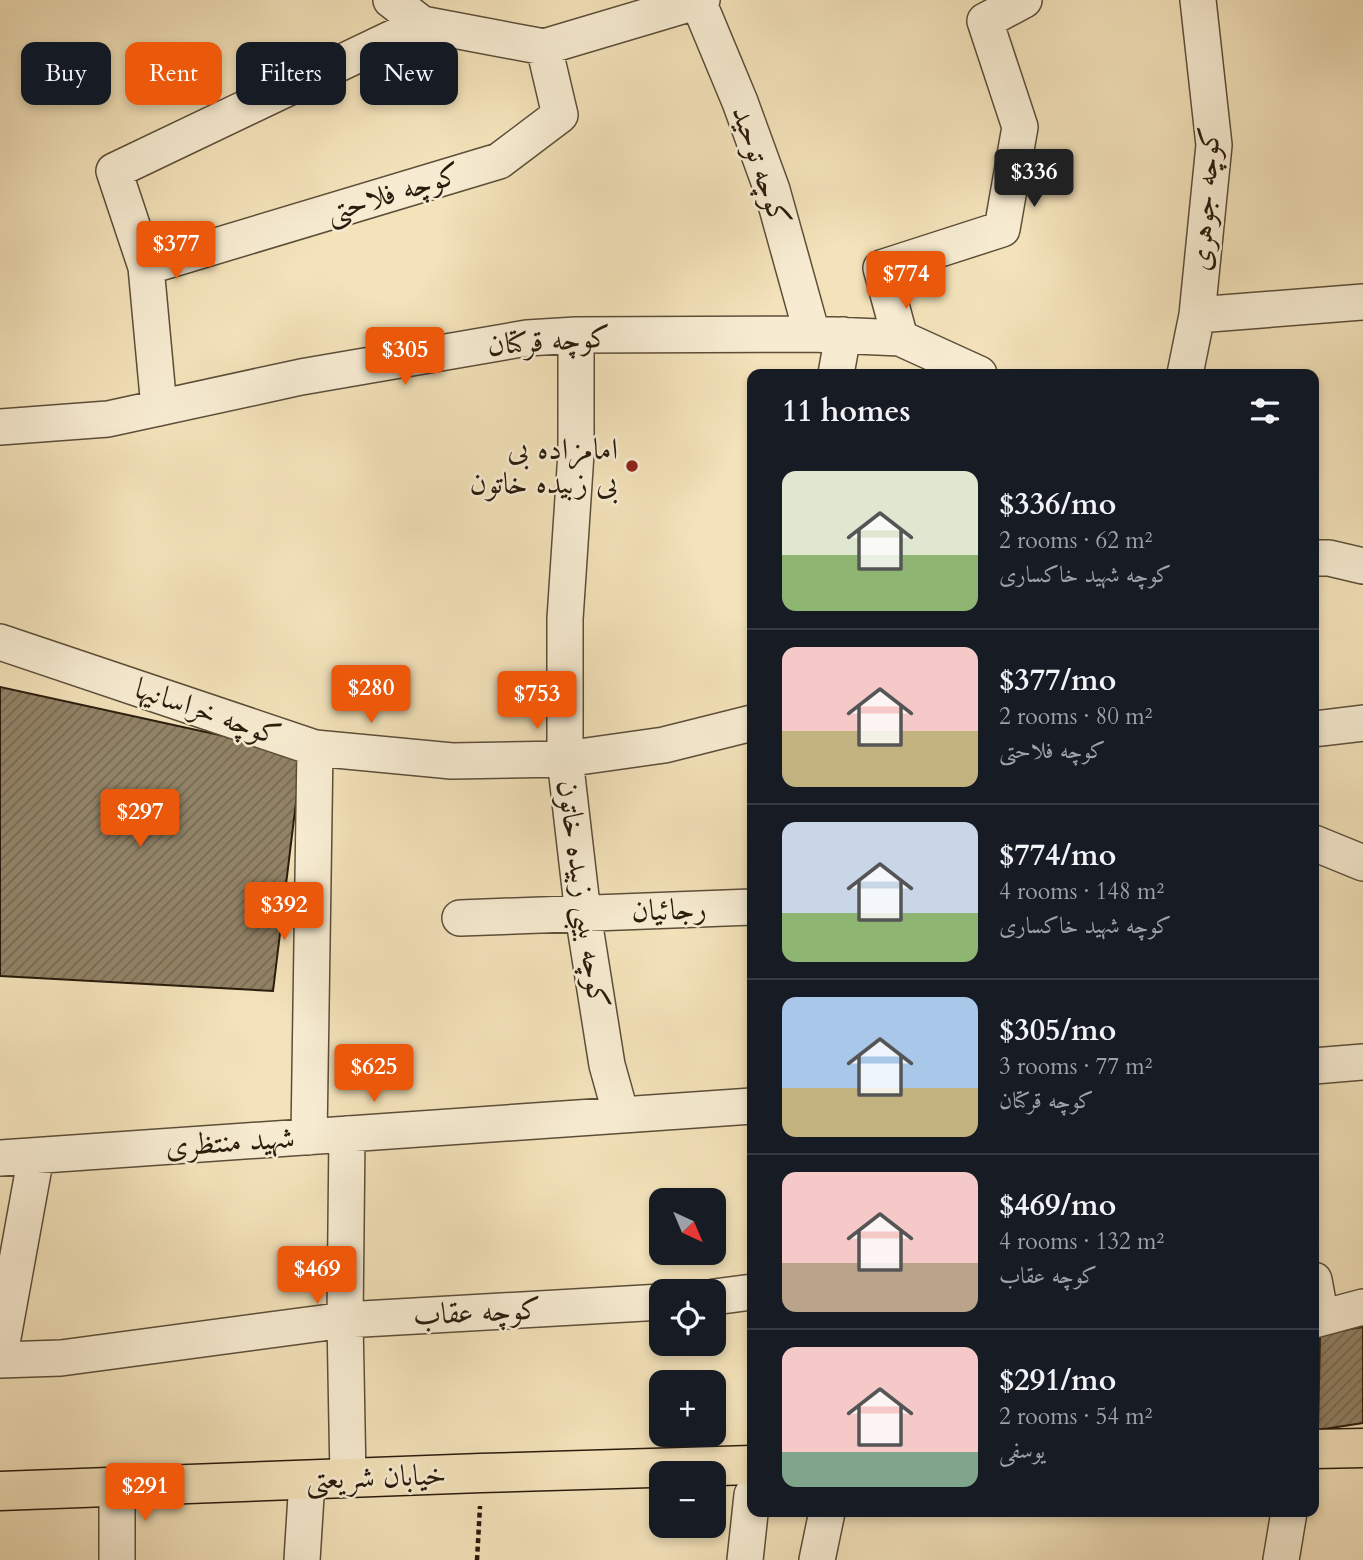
<!DOCTYPE html>
<meta charset="utf-8">
<style>
:root{--surface:#171b24;--page:#20242c;--text:#f1f3f6;--muted:#9ea1a6;--line:#363941;--accent:#ea580c}
body{margin:0;font-family:Cardo,Amiri,serif;background:var(--page);color:var(--text);height:100vh;display:flex;flex-direction:column;font-size:26px;white-space:nowrap}
*{box-sizing:border-box;margin:0}
p{font-size:23px;color:var(--muted)}
.icon{flex:none;width:38px;height:38px;fill:none;stroke:currentColor;stroke-width:2;stroke-linecap:round;stroke-linejoin:round}
.map{position:relative;flex:1;overflow:hidden}
.drawer{position:absolute;left:747px;top:369px;width:572px;height:1148px;display:flex;flex-direction:column;background:var(--surface);border-radius:14px;box-shadow:0 4px 10px #0003}
.drawer>*{flex:none}
.hud{position:absolute;left:21px;top:42px;width:621px;height:63px;display:flex;gap:14px}
.needle{width:46px;rotate:136deg}
.buttons{position:absolute;left:649px;top:1188px;display:grid;gap:14px}
.buttons a{display:grid;place-items:center;width:77px;height:77px;border-radius:14px;background:var(--surface);box-shadow:0 4px 10px #0003;font-size:35px}
.price{position:absolute;translate:-50% -60px;padding:0 16px;border-radius:7px;background:var(--accent);color:#fff;font-size:23px;line-height:46px;filter:drop-shadow(0 2px 4px #0008)}
.price::after{content:'';position:absolute;left:50%;top:42px;width:21px;height:16px;margin-left:-10px;background:inherit;clip-path:polygon(0 0,100% 0,50% 100%)}
.price.current{background:#222;color:#fff}
ul{padding:0;list-style:none}
li{display:flex;align-items:center;gap:21px;height:175px;padding:0 35px}
li+li{border-top:2px solid var(--line)}
li span{display:grid;place-items:center;flex:none;width:196px;height:140px;border-radius:14px;color:#555}
li>.icon{margin-inline-start:auto}
span .icon{width:84px;height:84px;fill:#fffc;stroke-width:1}
li b{font-size:30px}
h2{display:flex;justify-content:space-between;align-items:center;height:84px;padding:0 35px;font-size:30px}
.pill{padding:0 24px;border-radius:14px;background:var(--surface);box-shadow:0 4px 10px #0003;font-size:24px;line-height:63px}
.pill.current{background:var(--accent);color:#fff}
.map>svg:first-child{display:block}
</style>
<div class="map">
<svg width="1363" height="1560" viewBox="0 0 1363 1560">
<defs>
<pattern id="building-hatch" width="6" height="6" patternUnits="userSpaceOnUse" patternTransform="scale(1.75)"><rect width="6" height="6" fill="#928367"/><path d="M-1 1l2-2M0 6l6-6M5 7l2-2" fill="none" stroke="#776a53"/></pattern>
</defs>
<rect width="100%" height="100%" fill="#f3e2ba"/>
<filter id="stains"><feTurbulence type="fractalNoise" baseFrequency=".00286" numOctaves="4"/><feColorMatrix values="0 0 0 0 .2 0 0 0 0 .09 0 0 0 0 .02 0 0 0 .5 -.17"/></filter>
<radialGradient id="worn" r=".72"><stop offset=".6" stop-color="#630" stop-opacity="0"/><stop offset="1" stop-color="#630" stop-opacity=".3"/></radialGradient>
<path fill="url(#building-hatch)" stroke="#291c0d" stroke-width="2" d="M0 687 302 753 273 991 0 976Z
M1363 1327V1423L1318 1430 1320 1334Z"/>
<g fill="none" stroke-linecap="round" stroke-linejoin="round">
<defs>
<path id="minor" d="M391 0 422 24 544 47 702 0
M698 1 740 102 772 190 812 334
M146 267 499 161 560 115 544 47
M1197 315 1214 145 1198 0
M576 335V453L565 619V759L583 914 607 1065 621 1115
M900 338 881 268 1002 229 1020 127 985 21 1024 0
M836 374 843 335
M1185 374 1197 315 1363 302
M159 408 146 267 114 171 422 24
M0 427 108 419 301 377 527 338 576 335 812 334 900 338 979 374
M1314 558H1329L1363 566
M0 642 315 748 452 761 565 759 664 745 752 723
M1314 729 1363 723
M1314 843 1363 863
M460 918 752 907
M1314 1066 1363 1062
M347 1134 345 1320 348 1478
M309 1137 315 748
M0 1158 752 1106
M1314 1280 1321 1318
M714 1297 752 1292
M1314 1320 1363 1307
M0 1354 36 1156
M0 1360 61 1358 345 1320 662 1302
M117 1487V1560
M302 1560 307 1480
M745 1560 752 1495
M817 1560 827 1512
M1281 1560 1289 1512"/>
<path id="major" d="M1314 1449 1363 1448
M0 1491 481 1473 752 1465"/>
</defs>
<use href="#minor" stroke="#5c4e38" stroke-width="38"/>
<use href="#major" stroke="#291c0d" stroke-width="41"/>
<path stroke="#291c0d" stroke-width="4.5" stroke-dasharray="5 3.5" stroke-linecap="butt" d="M477 1560 480 1506"/>
<use href="#minor" stroke="#f7ecd2" stroke-width="35"/>
<use href="#major" stroke="#f3e2ba" stroke-width="38"/>
</g>
<circle fill="#8f2418" stroke="#f7ecd2" stroke-width="2.5" cx="632" cy="466" r="7"/>
<g text-anchor="middle" dominant-baseline="central" stroke-width="5" stroke-linejoin="round" paint-order="stroke">
<g font-size="30" fill="#291c0d" stroke="#f7ecd2">
<text transform="translate(761 166) rotate(71)">کوچه توحید</text>
<text transform="translate(393 193) rotate(-17)">کوچه فلاحتی</text>
<text transform="translate(1205 199) rotate(-86)">کوچه جوهری</text>
<text transform="translate(549 341) rotate(-4)">کوچه قرکتان</text>
<text transform="translate(208 712) rotate(19)">کوچه خراسانیها</text>
<text transform="translate(583 894) rotate(82)">کوچه بیبی زبیده خاتون</text>
<text transform="translate(669 910) rotate(-2)">رجائیان</text>
<text transform="translate(230 1142) rotate(-4)">شهید منتظری</text>
<text transform="translate(477 1312) rotate(-3)">کوچه عقاب</text>
<text transform="translate(376 1477) rotate(-2)">خیابان شریعتی</text>
</g>
<g font-size="30" fill="#291c0d" stroke="#f7ecd2" text-anchor="end">
<text x="618" y="449">امامزاده بی<tspan x="618" dy="34">بی زبیده خاتون</tspan></text>
</g>
</g>
<rect width="100%" height="100%" filter="url(#stains)"/>
<rect width="100%" height="100%" fill="url(#worn)"/>
</svg>
<div class="buttons">
<a><svg class="needle" viewBox="-14 -14 28 28"><path d="M0-13l5 13h-10z" fill="#e53935"/><path d="M0 13l5-13h-10z" fill="#9ea1a6"/></svg></a>
<a><svg class="icon" aria-label="locate" viewBox="0 0 24 24"><circle cx="12" cy="12" r="6"/><path d="M12 2v4M12 18v4M2 12h4M18 12h4"/></svg></a>
<a>+</a>
<a>−</a>
</div>
<b class="price current" style="left:1034px;top:209px">$336</b>
<b class="price" style="left:176px;top:281px">$377</b>
<b class="price" style="left:906px;top:311px">$774</b>
<b class="price" style="left:405px;top:387px">$305</b>
<b class="price" style="left:371px;top:725px">$280</b>
<b class="price" style="left:537px;top:731px">$753</b>
<b class="price" style="left:140px;top:849px">$297</b>
<b class="price" style="left:284px;top:942px">$392</b>
<b class="price" style="left:374px;top:1104px">$625</b>
<b class="price" style="left:317px;top:1306px">$469</b>
<b class="price" style="left:145px;top:1523px">$291</b>
<div class="hud">
<a class="pill">Buy</a>
<a class="pill current">Rent</a>
<a class="pill">Filters</a>
<a class="pill">New</a>
</div>
<section class="drawer">
<h2>11 homes<svg class="icon" aria-label="filters" viewBox="0 0 24 24"><path d="M4 7h16M4 17h16"/><circle cx="9" cy="7" r="2"/><circle cx="15" cy="17" r="2"/></svg></h2>
<ul>
<li><span style="background:linear-gradient(#dfe7d0 60%,#8fb573 0)"><svg class="icon" aria-label="home" viewBox="0 0 24 24"><path d="M3 11l9-7 9 7M6 9v11h12V9"/></svg></span><div><b>$336/mo</b><p>2 rooms · 62 m²</p><p>کوچه شهید خاکساری</p></div></li>
<li><span style="background:linear-gradient(#f6c9c9 60%,#c2b280 0)"><svg class="icon" aria-label="home" viewBox="0 0 24 24"><path d="M3 11l9-7 9 7M6 9v11h12V9"/></svg></span><div><b>$377/mo</b><p>2 rooms · 80 m²</p><p>کوچه فلاحتی</p></div></li>
<li><span style="background:linear-gradient(#c9d6e8 65%,#8fb573 0)"><svg class="icon" aria-label="home" viewBox="0 0 24 24"><path d="M3 11l9-7 9 7M6 9v11h12V9"/></svg></span><div><b>$774/mo</b><p>4 rooms · 148 m²</p><p>کوچه شهید خاکساری</p></div></li>
<li><span style="background:linear-gradient(#a9c7e8 65%,#c2b280 0)"><svg class="icon" aria-label="home" viewBox="0 0 24 24"><path d="M3 11l9-7 9 7M6 9v11h12V9"/></svg></span><div><b>$305/mo</b><p>3 rooms · 77 m²</p><p>کوچه قرکتان</p></div></li>
<li><span style="background:linear-gradient(#f6c9c9 65%,#b9a48a 0)"><svg class="icon" aria-label="home" viewBox="0 0 24 24"><path d="M3 11l9-7 9 7M6 9v11h12V9"/></svg></span><div><b>$469/mo</b><p>4 rooms · 132 m²</p><p>کوچه عقاب</p></div></li>
<li><span style="background:linear-gradient(#f6c9c9 75%,#7fa58c 0)"><svg class="icon" aria-label="home" viewBox="0 0 24 24"><path d="M3 11l9-7 9 7M6 9v11h12V9"/></svg></span><div><b>$291/mo</b><p>2 rooms · 54 m²</p><p>یوسفی</p></div></li>
</ul>
</section>
</div>
